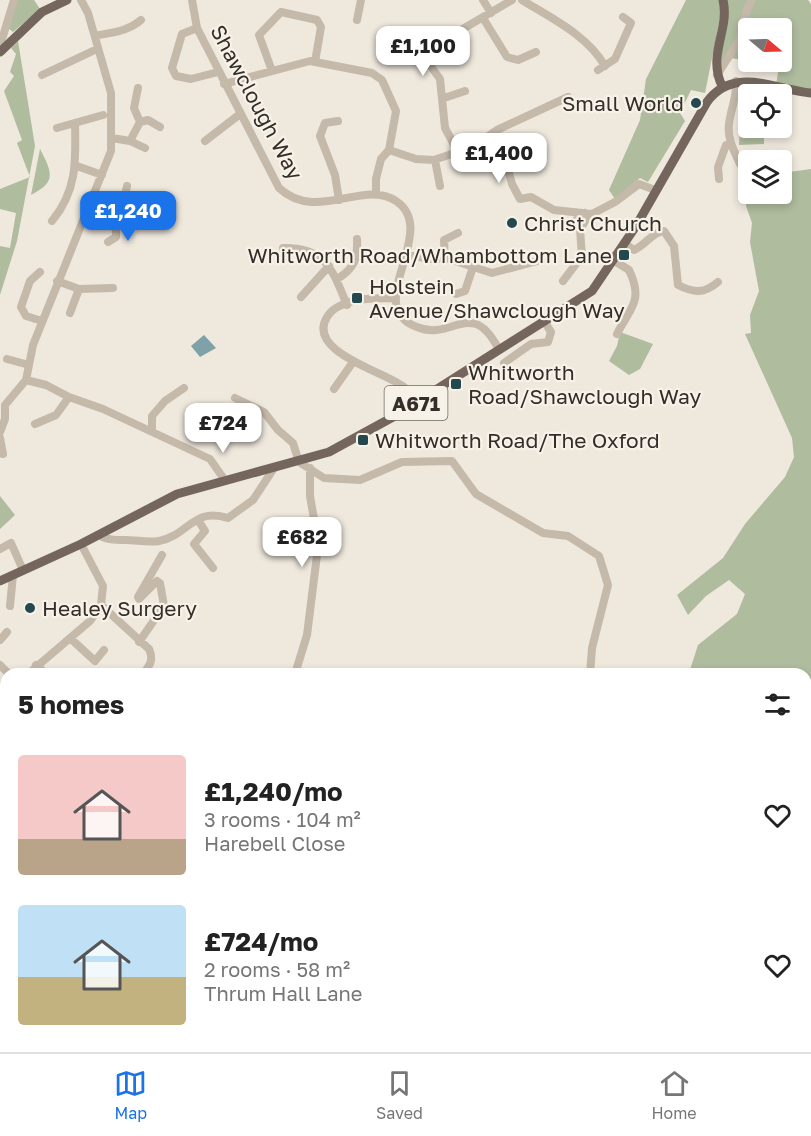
<!DOCTYPE html>
<meta charset="utf-8">
<style>
:root{--surface:#fff;--page:#f6f6f6;--text:#222;--muted:#767676;--line:#e0e0e0;--accent:#1a73e8}
body{margin:0;font-family:"Golos Text",sans-serif;background:var(--page);color:var(--text);height:100vh;display:flex;flex-direction:column;font-size:22px;white-space:nowrap}
*{box-sizing:border-box;margin:0}
p{font-size:20px;color:var(--muted)}
.icon{flex:none;width:33px;height:33px;fill:none;stroke:currentColor;stroke-width:2;stroke-linecap:round;stroke-linejoin:round}
.map{position:relative;flex:1;overflow:hidden}
.panel{position:absolute;left:0px;top:668px;width:812px;height:386px;display:flex;flex-direction:column;background:var(--surface);border-radius:18px 18px 0 0;box-shadow:0 3px 9px #0003}
.panel>*{flex:none}
.needle{width:39px;rotate:109deg}
.buttons{position:absolute;left:738px;top:18px;display:grid;gap:12px}
.buttons a{display:grid;place-items:center;width:54px;height:54px;border-radius:6px;background:var(--surface);box-shadow:0 3px 9px #0003;font-size:30px}
.price{position:absolute;translate:-50% -51px;padding:0 14px;border-radius:12px;background:#fff;color:#222;font-size:20px;line-height:39px;filter:drop-shadow(0 2px 3px #0008)}
.price::after{content:'';position:absolute;left:50%;top:36px;width:18px;height:14px;margin-left:-9px;background:inherit;clip-path:polygon(0 0,100% 0,50% 100%)}
.price.current{background:var(--accent);color:#fff}
ul{padding:0;list-style:none}
li{display:flex;align-items:center;gap:18px;height:150px;padding:0 18px}
li span{display:grid;place-items:center;flex:none;width:168px;height:120px;border-radius:6px;color:#555}
li>.icon{margin-inline-start:auto}
span .icon{width:72px;height:72px;fill:#fffc;stroke-width:1}
li b{font-size:26px}
h2{display:flex;justify-content:space-between;align-items:center;height:72px;padding:0 18px;font-size:26px}
.dock{display:flex;justify-content:space-around;align-items:center;height:84px;border-top:2px solid var(--line);background:var(--surface);font-size:16px;color:var(--muted)}
.dock a{display:grid;justify-items:center;gap:3px}
.dock .current{color:var(--accent)}
.map>svg:first-child{display:block}
</style>
<div class="map">
<svg width="811" height="1052" viewBox="0 0 811 1052">
<rect width="100%" height="100%" fill="#efe8dd"/>
<path fill="#afbc9e" d="M16 0H34L40 9 13 32 8 28Z
M686 0H720L721 13 705 93 691 90 680 113 685 121 648 182 640 178 615 199 609 190 640 120 646 79Z
M727 0H750L739 34 720 69Z
M755 0H808L811 4V92L776 86 778 72 771 69V64L753 62H782V28H748V61L731 58 746 16Z
M18 41 35 146 17 241 0 295V246L10 248 16 213 0 209V189L30 177 17 143 22 140 4 91 14 76 10 72 16 54 11 48Z
M740 120H748V128H764V144L739 145Z
M40 149C52 172 57 182 31 195Z
M811 169V1043L806 1036V674L689 673 698 645 737 614 745 594 729 580 706 596 688 615 677 595 723 558 745 524 785 477 794 457 792 438 745 334 751 333 750 315 759 291 750 242 752 223 746 206 748 184V194H782V173Z
M620 332 653 344 640 369 629 375 609 361 617 346Z
M0 496 15 515 0 529Z
M0 1020H6V1047H119L153 1052H0Z"/>
<path fill="#7fa2a8" d="M204 335 216 348 200 357 191 346Z"/>
<g fill="none" stroke-linecap="round" stroke-linejoin="round">
<path stroke="#c5b9aa" stroke-width="8" d="M192 0 197 28 279 188C317 223 363 179 396 201 434 226 383 284 399 313 403 320 411 325 417 327 452 342 471 297 498 348
M483 0 491 13
M522 0C551 18 587 35 605 66
M483 18 507 57 518 60 536 52
M357 20 361 0
M197 28 182 34 172 68 176 76 191 79 218 72
M461 30 512 0
M456 31 429 39 426 49 427 61 440 79 445 128 458 152
M95 36C112 32 127 32 141 20
M3 50 0 46 14 0
M598 70 615 59 631 23 623 17
M272 71 259 35 281 12 317 20 321 27 315 62
M42 75 97 49
M717 75 740 39 747 9 752 0
M736 81C737 97 731 108 729 124 727 138 734 151 740 164
M224 84 310 61 372 73 382 80 396 111 389 150 381 159 376 179V195
M444 98 465 91
M338 121 325 123 320 136 335 175 339 200
M140 122 148 120 160 127
M57 128 103 115
M112 138 130 141 140 122 134 108 138 88
M130 141 145 148
M205 141 240 114
M389 150 416 159 434 160 472 147 497 130 568 97
M505 158 512 184 520 199 531 197 554 210 592 214 615 202 639 184 655 190
M435 160 440 186
M77 166 102 175
M719 179 718 167 726 145 730 143
M86 214 113 227 119 226 127 186
M52 221C77 191 76 161 75 124
M575 221 585 213
M108 242 116 237V226
M624 243 634 250C646 245 652 232 664 231L674 246 678 285C694 293 704 294 718 282
M283 248C326 247 332 269 347 305
M406 255 432 259 446 258 492 273 541 260
M445 258 444 240 458 233
M613 260 629 270C644 301 630 308 617 334
M40 272 30 281 21 307 26 316 42 321
M337 279C354 269 358 259 357 239
M57 281 79 289 113 288
M563 281 582 256 580 229 590 214
M456 294 465 291 473 267
M301 297 329 266
M396 298C376 298 339 297 327 317 305 353 390 373 405 388 409 392 412 399 416 403
M70 313 79 289
M7 359 29 365
M504 363 531 344 548 342 551 332 544 321
M26 380 33 345 111 151V93L88 13 81 0
M26 380 46 385 69 397 103 409 210 459 224 479
M334 389 353 362
M235 398 264 412 278 430 293 443 299 462 324 478 360 480 402 462 452 461 476 494 543 533 568 536 599 556 608 585 592 648 590 674
M35 424 56 415 69 397
M152 431V416L165 401 184 388
M0 432 5 419V405L26 380
M0 438 3 454
M198 520 205 531 194 544 213 568
M98 535C107 540 115 540 125 540 136 540 149 543 159 541 189 535 193 507 228 518L253 500 274 468
M81 544 103 586 101 605 149 649C154 660 150 665 143 674
M0 549 11 543 23 570
M10 606 13 575
M70 638 95 661 104 650
M0 640 7 632
M139 642 164 606 160 583 157 581 139 599 138 597 162 555
M0 665 9 674
M36 665 46 674
M28 674 90 621 101 605
M295 674 307 635 317 555 318 542 310 496V468
M0 712 6 706
M0 752 6 757
M0 861 6 865
M0 910 6 898
M0 968H6
M0 1016 6 1018
M143 1047 170 1052
M197 1052 198 1047
M302 1052 303 1047"/>
<path stroke="#74665c" stroke-width="9" d="M0 52 42 12 67 0
M722 86C707 54 730 30 723 0
M0 581 81 544 177 494 329 452 393 417 592 291 636 226 707 102C733 66 774 89 811 93"/>
</g>
<g fill="#234850" stroke="#f7f2e8" stroke-width="2">
<circle cx="696" cy="103" r="6"/>
<circle cx="512" cy="223" r="6"/>
<rect x="618" y="249" width="12" height="12" rx="3"/>
<rect x="351" y="292" width="12" height="12" rx="3"/>
<rect x="450" y="378" width="12" height="12" rx="3"/>
<rect x="357" y="434" width="12" height="12" rx="3"/>
<circle cx="30" cy="608" r="6"/>
</g>
<g text-anchor="middle" dominant-baseline="central" stroke-width="4.5" stroke-linejoin="round" paint-order="stroke">
<rect fill="#f7f2e8" stroke="#6e6862" stroke-width="1.5" x="384.5" y="386" width="63" height="34" rx="4.5"/>
<g font-size="20" font-weight="bold" fill="#342d29">
<text x="416" y="403">A671</text>
</g>
<g font-size="21" fill="#342d29" stroke="#f7f2e8">
<text transform="translate(257 102) rotate(62)">Shawclough Way</text>
</g>
<g font-size="21" fill="#342d29" stroke="#f7f2e8" text-anchor="start">
<text x="684" y="103" text-anchor="end">Small World</text>
<text x="524" y="223">Christ Church</text>
<text x="612" y="255" text-anchor="end">Whitworth Road/Whambottom Lane</text>
<text x="369" y="286">Holstein<tspan x="369" dy="24">Avenue/Shawclough Way</tspan></text>
<text x="468" y="372">Whitworth<tspan x="468" dy="24">Road/Shawclough Way</tspan></text>
<text x="375" y="440">Whitworth Road/The Oxford</text>
<text x="42" y="608">Healey Surgery</text>
</g>
</g>
</svg>
<div class="buttons">
<a><svg class="needle" viewBox="-14 -14 28 28"><path d="M0-13l5 13h-10z" fill="#e53935"/><path d="M0 13l5-13h-10z" fill="#767676"/></svg></a>
<a><svg class="icon" aria-label="locate" viewBox="0 0 24 24"><circle cx="12" cy="12" r="6"/><path d="M12 2v4M12 18v4M2 12h4M18 12h4"/></svg></a>
<a><svg class="icon" aria-label="layers" viewBox="0 0 24 24"><path d="M12 4l9 5-9 5-9-5zM3 14l9 5 9-5"/></svg></a>
</div>
<b class="price" style="left:423px;top:77px">£1,100</b>
<b class="price" style="left:499px;top:184px">£1,400</b>
<b class="price current" style="left:128px;top:242px">£1,240</b>
<b class="price" style="left:223px;top:454px">£724</b>
<b class="price" style="left:302px;top:568px">£682</b>
<section class="panel">
<h2>5 homes<svg class="icon" aria-label="filters" viewBox="0 0 24 24"><path d="M4 7h16M4 17h16"/><circle cx="9" cy="7" r="2"/><circle cx="15" cy="17" r="2"/></svg></h2>
<ul>
<li><span style="background:linear-gradient(#f6c9c9 70%,#b9a48a 0)"><svg class="icon" aria-label="home" viewBox="0 0 24 24"><path d="M3 11l9-7 9 7M6 9v11h12V9"/></svg></span><div><b>£1,240/mo</b><p>3 rooms · 104 m²</p><p>Harebell Close</p></div><svg class="icon" aria-label="heart" viewBox="0 0 24 24"><path d="M12 20l-8-8c-3-5 5-10 8-4 3-6 11-1 8 4z"/></svg></li>
<li><span style="background:linear-gradient(#bfe0f5 60%,#c2b280 0)"><svg class="icon" aria-label="home" viewBox="0 0 24 24"><path d="M3 11l9-7 9 7M6 9v11h12V9"/></svg></span><div><b>£724/mo</b><p>2 rooms · 58 m²</p><p>Thrum Hall Lane</p></div><svg class="icon" aria-label="heart" viewBox="0 0 24 24"><path d="M12 20l-8-8c-3-5 5-10 8-4 3-6 11-1 8 4z"/></svg></li>
</ul>
</section>
</div>
<nav class="dock">
<a class="current"><svg class="icon" aria-label="map" viewBox="0 0 24 24"><path d="M3 6l6-2 6 2 6-2v14l-6 2-6-2-6 2zM9 4v14M15 6v14"/></svg>Map</a>
<a><svg class="icon" aria-label="saved" viewBox="0 0 24 24"><path d="M7 4h10v16l-5-4-5 4z"/></svg>Saved</a>
<a><svg class="icon" aria-label="home" viewBox="0 0 24 24"><path d="M3 11l9-7 9 7M6 9v11h12V9"/></svg>Home</a>
</nav>
